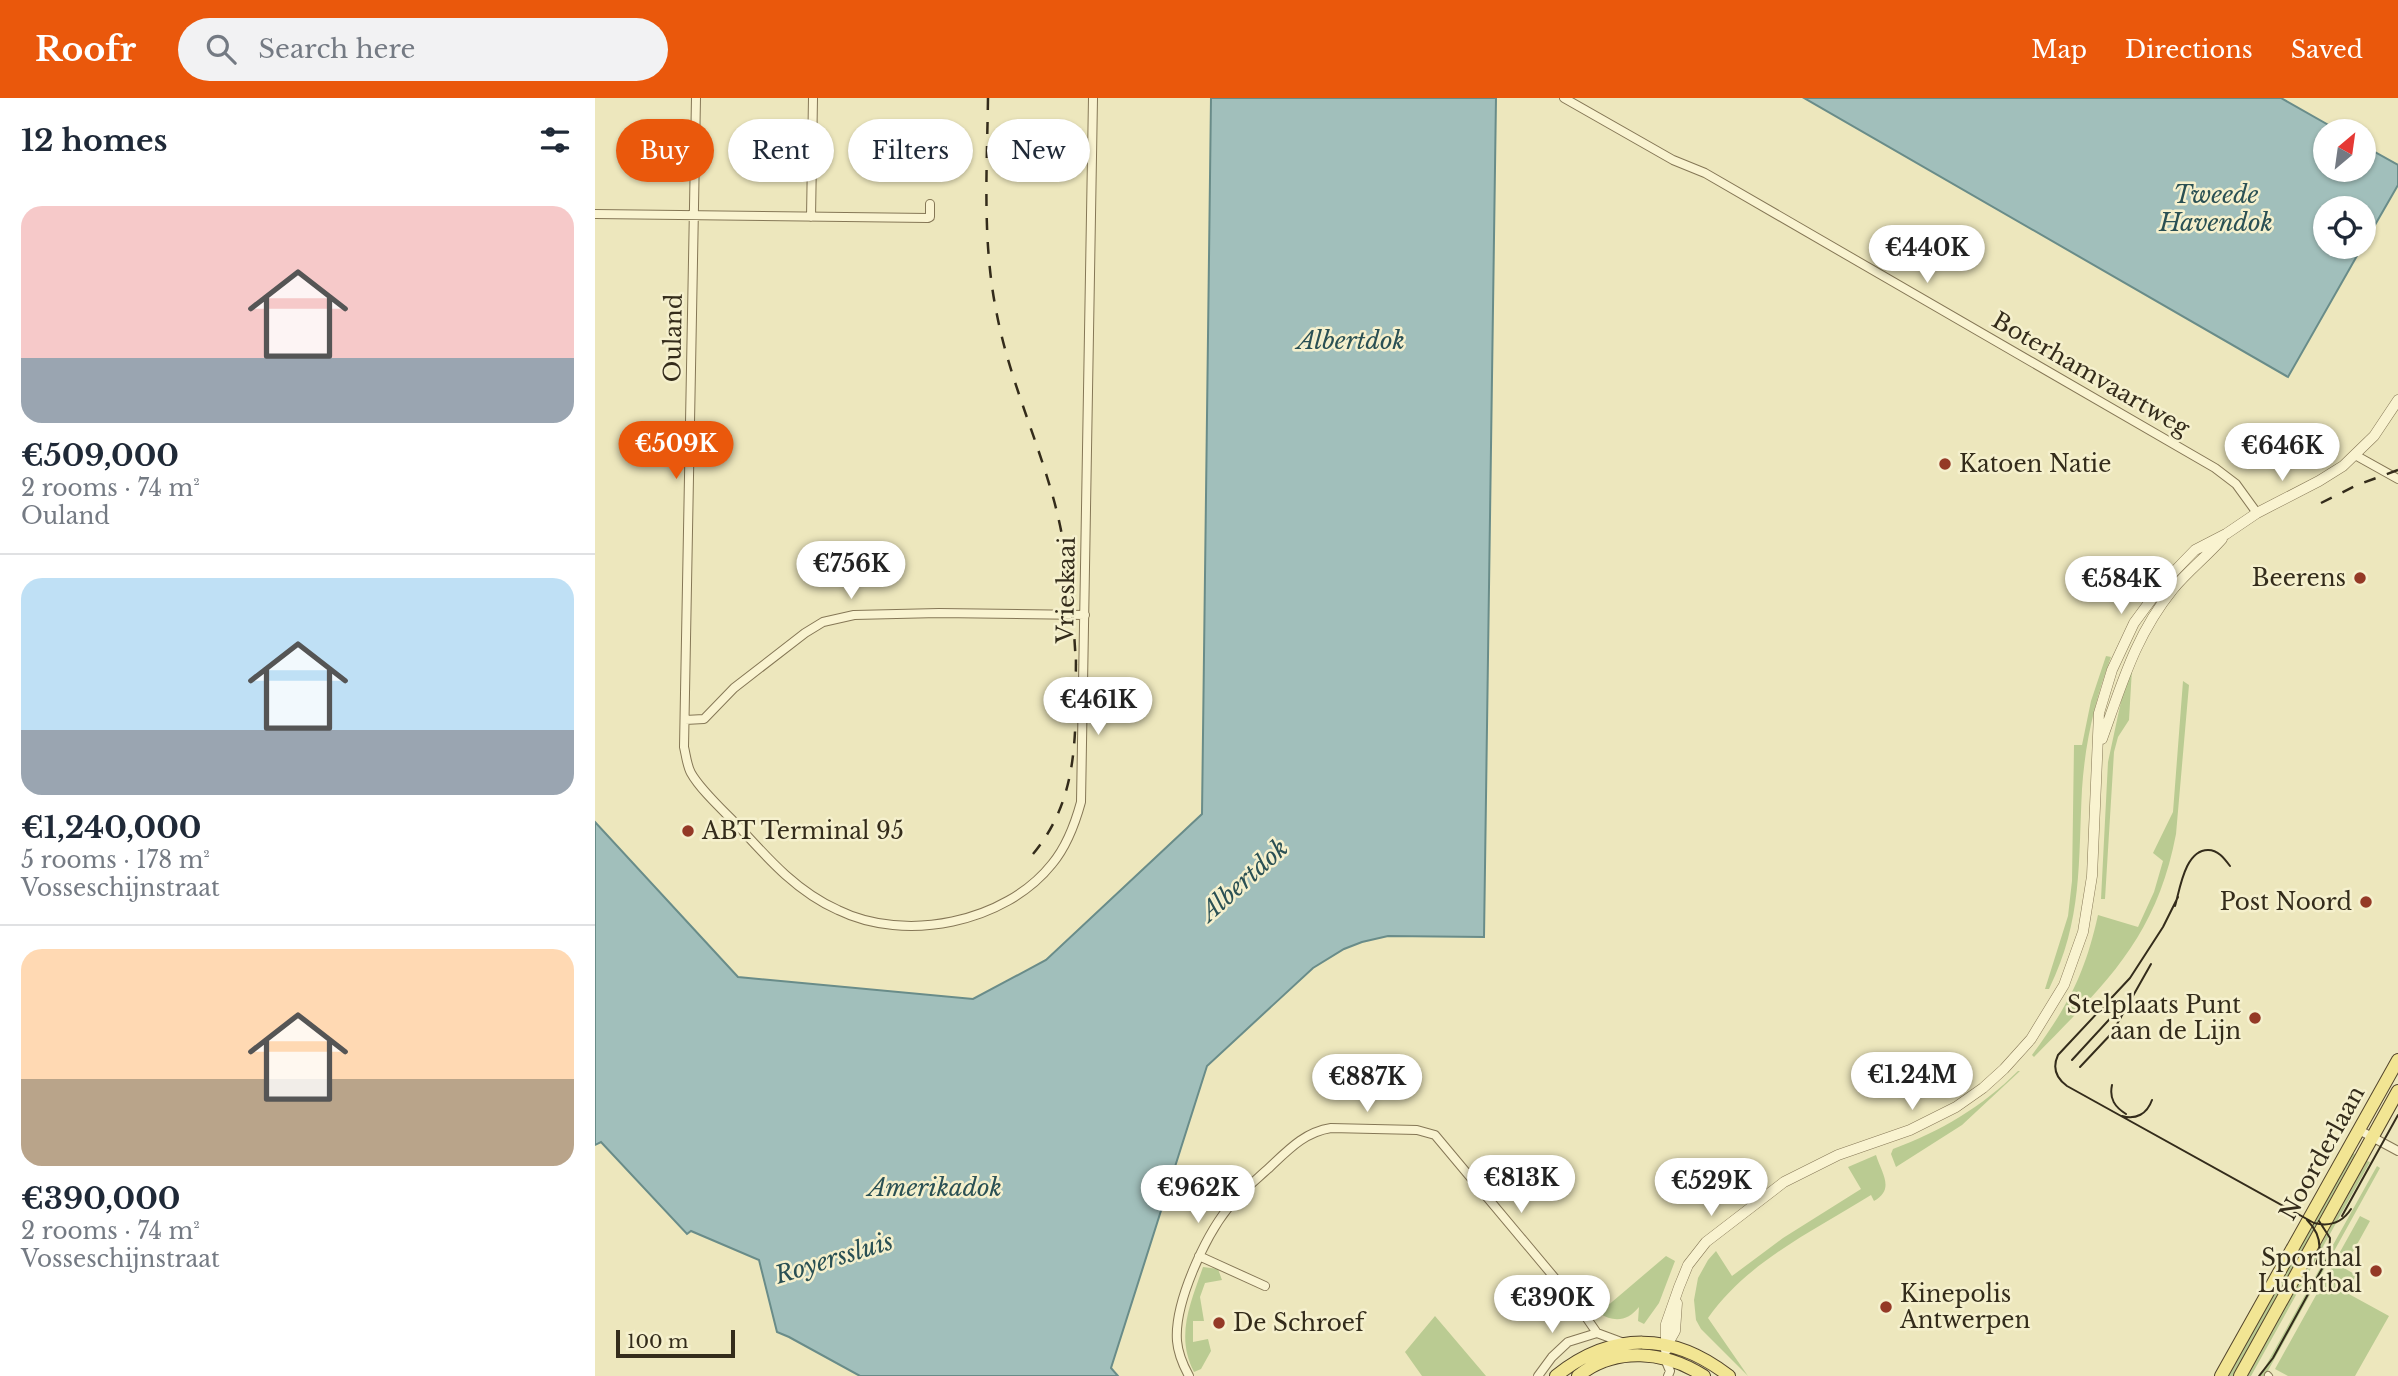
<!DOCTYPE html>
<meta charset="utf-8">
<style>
:root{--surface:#fff;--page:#f2f2f3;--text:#1f2937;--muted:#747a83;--line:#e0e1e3;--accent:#ea580c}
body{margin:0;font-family:"Libre Baskerville",serif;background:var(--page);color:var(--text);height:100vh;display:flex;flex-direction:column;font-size:26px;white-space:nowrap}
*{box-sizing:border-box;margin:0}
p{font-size:23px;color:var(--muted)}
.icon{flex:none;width:38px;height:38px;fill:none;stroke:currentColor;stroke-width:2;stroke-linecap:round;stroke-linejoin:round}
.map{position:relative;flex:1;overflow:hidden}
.drawer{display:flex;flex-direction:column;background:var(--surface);width:595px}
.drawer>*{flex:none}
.top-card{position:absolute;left:21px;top:21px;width:665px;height:63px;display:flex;gap:14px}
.needle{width:46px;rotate:29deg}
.fabs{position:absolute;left:1718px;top:21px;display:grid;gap:14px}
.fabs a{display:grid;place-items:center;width:63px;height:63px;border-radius:50%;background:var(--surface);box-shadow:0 2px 5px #0004;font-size:35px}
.scale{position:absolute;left:21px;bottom:18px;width:119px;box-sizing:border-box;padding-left:7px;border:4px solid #342c1b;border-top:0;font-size:19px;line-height:24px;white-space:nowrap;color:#342c1b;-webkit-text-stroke:5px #f5f0cd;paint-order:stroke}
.price{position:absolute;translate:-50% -60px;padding:0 16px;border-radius:24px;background:#fff;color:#222;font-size:23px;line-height:46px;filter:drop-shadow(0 2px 4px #0008)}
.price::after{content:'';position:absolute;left:50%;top:42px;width:21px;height:16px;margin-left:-10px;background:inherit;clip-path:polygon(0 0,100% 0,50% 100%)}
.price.current{background:var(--accent);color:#fff}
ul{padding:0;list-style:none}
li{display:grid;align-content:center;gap:14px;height:371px;padding:0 21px}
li+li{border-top:2px solid var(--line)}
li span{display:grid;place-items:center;height:217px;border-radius:21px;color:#555}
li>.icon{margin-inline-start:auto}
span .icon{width:126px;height:126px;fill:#fffc;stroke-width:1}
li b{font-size:30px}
h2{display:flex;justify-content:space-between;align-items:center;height:84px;padding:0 21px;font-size:30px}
.pill{padding:0 24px;border-radius:32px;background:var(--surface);box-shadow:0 2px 5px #0004;font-size:24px;line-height:63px}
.pill.current{background:var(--accent);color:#fff}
header{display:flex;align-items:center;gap:42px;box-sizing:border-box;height:98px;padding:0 35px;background:var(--accent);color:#fff}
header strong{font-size:33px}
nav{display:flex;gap:38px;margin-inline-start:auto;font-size:24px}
.search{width:490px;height:63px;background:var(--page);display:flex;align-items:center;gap:18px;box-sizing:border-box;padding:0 24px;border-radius:38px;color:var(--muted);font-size:26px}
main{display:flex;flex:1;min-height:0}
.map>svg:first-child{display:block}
</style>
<header>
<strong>Roofr</strong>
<div class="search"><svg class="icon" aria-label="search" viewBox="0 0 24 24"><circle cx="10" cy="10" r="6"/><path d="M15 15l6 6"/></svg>Search here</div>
<nav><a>Map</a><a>Directions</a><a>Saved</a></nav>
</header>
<main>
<section class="drawer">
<h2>12 homes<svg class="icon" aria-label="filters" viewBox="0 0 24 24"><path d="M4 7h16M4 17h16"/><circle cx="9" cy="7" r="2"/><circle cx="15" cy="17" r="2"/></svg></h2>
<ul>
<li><span style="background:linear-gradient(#f6c9c9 70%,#9aa5b1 0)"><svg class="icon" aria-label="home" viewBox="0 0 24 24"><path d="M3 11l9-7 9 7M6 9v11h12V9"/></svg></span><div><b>€509,000</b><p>2 rooms · 74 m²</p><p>Ouland</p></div></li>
<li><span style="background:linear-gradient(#bfe0f5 70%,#9aa5b1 0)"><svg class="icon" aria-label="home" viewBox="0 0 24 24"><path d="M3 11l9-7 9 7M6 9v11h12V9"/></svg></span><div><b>€1,240,000</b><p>5 rooms · 178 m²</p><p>Vosseschijnstraat</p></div></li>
<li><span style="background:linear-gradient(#ffd9b3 60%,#b9a48a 0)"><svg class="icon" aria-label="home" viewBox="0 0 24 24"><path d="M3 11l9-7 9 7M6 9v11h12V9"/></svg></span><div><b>€390,000</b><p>2 rooms · 74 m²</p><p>Vosseschijnstraat</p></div></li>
</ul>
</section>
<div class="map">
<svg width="1803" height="1278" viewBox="0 0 1803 1278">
<rect width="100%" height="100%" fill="#ede7bd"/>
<path fill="#bacb92" d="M1511 558 1516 559C1500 602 1490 645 1487 691 1483 765 1488 821 1454 891H1450L1473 818 1477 783 1479 647H1487L1496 603Z
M1537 571 1534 622 1523 639 1519 654 1510 801H1506L1513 664 1528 594Z
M1588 583 1594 587 1581 736C1561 841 1510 886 1439 959L1437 957C1473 908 1490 876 1503 817L1543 829 1559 794 1568 763 1558 755 1578 714Z
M1423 973H1425L1367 1027 1301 1069 1296 1056 1298 1051C1346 1033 1387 1009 1423 973Z
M1755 1054 1760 1056 1638 1278H1631Z
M1281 1057C1287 1076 1300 1091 1279 1103L1276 1097C1218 1133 1152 1164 1113 1220L1153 1278 1106 1231 1101 1222 1099 1202 1103 1180 1113 1162 1121 1153 1137 1178 1188 1140 1266 1091 1253 1069Z
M1772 1063 1775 1064 1656 1278H1649L1715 1159 1724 1150Z
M1782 1068 1785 1070 1670 1278H1665Z
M1765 1118 1775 1123 1749 1170 1761 1177 1752 1195 1794 1218 1760 1278H1693L1680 1271Z
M1071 1158 1080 1163 1064 1205 1049 1226 1043 1223 1044 1209C1033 1223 1019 1225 1004 1215Z
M608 1169 623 1171 627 1182 610 1185 605 1199 609 1223H598V1244L613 1241 616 1253 606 1271 599 1274C580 1238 596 1204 608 1169Z
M840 1218 891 1278H827L810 1254Z"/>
<path fill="#a1bfbb" stroke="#698c89" stroke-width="2" d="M616 0H901L889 839 793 838 767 844 749 851 718 870 612 968 516 1270 523 1278H265L194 1239 182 1234 164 1162 96 1133 92 1136 6 1044 0 1047V724L143 879 378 901 451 862 607 716Z
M1209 0H1686L1744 33H1731V72H1769V48L1803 67V87L1769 146V110H1731V149H1767L1693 279Z"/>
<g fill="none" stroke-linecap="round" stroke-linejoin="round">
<defs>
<path id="pedestrian" d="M1673 1277 1674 1278"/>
<path id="minor" d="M101 0 89 649C91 657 92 668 96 675 106 693 131 715 146 731 175 763 203 794 243 812 310 845 410 825 457 766 472 748 480 726 486 704L498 0
M969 0 1078 62 1110 75 1620 370 1641 386 1662 415
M0 116 333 120 335 119V106
M216 119 218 0
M1760 357 1803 381
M90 622 109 621 139 590 210 535 228 524 259 517 344 515 490 517
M1764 1032 1803 1053
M604 1158 670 1188
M1070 1261 1075 1273 1073 1278
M594 1278C588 1267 583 1255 582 1243 579 1205 610 1139 633 1110 644 1095 661 1082 675 1069 694 1051 710 1034 736 1030L822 1032 840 1037 984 1209 1002 1235
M943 1278 957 1259 973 1244 1002 1235 1029 1245"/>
<path id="tertiary" d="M1507 641C1527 586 1540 538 1578 491 1593 473 1611 459 1627 441
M1072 1247 1080 1233 1082 1205
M1071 1252V1226L1084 1189 1093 1167 1111 1144 1189 1084 1243 1057 1315 1032 1361 1009 1388 990 1409 971 1436 941 1469 887 1488 834 1497 778 1504 615 1517 572 1539 525 1570 483 1600 452 1631 436 1662 415 1724 383 1748 368 1779 338 1803 302"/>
<path id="primary" d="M961 1278C1017 1233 1078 1234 1134 1278
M983 1278C1021 1248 1070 1253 1109 1278
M1626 1278 1803 962
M1645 1278 1803 993"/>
</defs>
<use href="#pedestrian" stroke="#857756" stroke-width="8"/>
<use href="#minor" stroke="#857756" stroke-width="10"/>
<use href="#tertiary" stroke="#857756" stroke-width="11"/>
<use href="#primary" stroke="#52442b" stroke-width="14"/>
<use href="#pedestrian" stroke="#f9f3d0" stroke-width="6"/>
<use href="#minor" stroke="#f9f3d0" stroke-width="8"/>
<use href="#tertiary" stroke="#f9f3d0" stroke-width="10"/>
<use href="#primary" stroke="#f2e593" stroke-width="12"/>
<path stroke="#342c1b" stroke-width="2" d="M1583 799 1568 829 1535 880 1463 957C1457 970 1461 980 1472 988L1719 1125C1735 1129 1747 1125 1756 1111
M1580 808C1585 791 1590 752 1613 752 1623 752 1629 760 1635 768
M1477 962 1522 913
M1485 969 1517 935 1556 866
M1517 987C1514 1001 1520 1009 1531 1016
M1527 1018C1541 1022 1552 1016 1557 1002
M1747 1118 1803 1017
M1712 1122C1725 1135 1728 1149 1721 1166
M1664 1278 1678 1260 1734 1158 1735 1140 1724 1123"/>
<path stroke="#342c1b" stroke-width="2.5" stroke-dasharray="12 12" stroke-linecap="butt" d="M393 0C392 73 387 145 402 217 414 279 441 338 458 399 473 452 478 512 481 567
M1726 405 1762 387 1803 372
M438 756C487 697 480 629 481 557"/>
</g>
<g fill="#943926" stroke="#f5f0cd" stroke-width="2.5">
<circle cx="1350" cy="366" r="7"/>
<circle cx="1765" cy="480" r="7"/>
<circle cx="93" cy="733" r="7"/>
<circle cx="1771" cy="804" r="7"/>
<circle cx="1660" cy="920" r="7"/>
<circle cx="1781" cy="1173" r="7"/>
<circle cx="1291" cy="1209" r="7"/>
<circle cx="624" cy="1225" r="7"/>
</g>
<g text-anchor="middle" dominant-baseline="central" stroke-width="5" stroke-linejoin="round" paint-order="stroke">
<g font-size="23" fill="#342c1b" stroke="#f5f0cd">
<text transform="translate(78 240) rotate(-89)">Ouland</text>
<text transform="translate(1496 276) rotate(30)">Boterhamvaartweg</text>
<text transform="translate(471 492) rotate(-89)">Vrieskaai</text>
<text transform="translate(1727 1055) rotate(-61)">Noorderlaan</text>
</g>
<g font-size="23" fill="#342c1b" stroke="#f5f0cd" text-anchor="start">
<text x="1364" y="366">Katoen Natie</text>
<text x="1751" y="480" text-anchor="end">Beerens</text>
<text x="107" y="733">ABT Terminal 95</text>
<text x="1757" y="804" text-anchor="end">Post Noord</text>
<text x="1646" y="907" text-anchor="end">Stelplaats Punt<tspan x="1646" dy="26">aan de Lijn</tspan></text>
<text x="1767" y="1160" text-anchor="end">Sporthal<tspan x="1767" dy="26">Luchtbal</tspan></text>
<text x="1305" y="1196">Kinepolis<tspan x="1305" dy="26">Antwerpen</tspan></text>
<text x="638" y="1225">De Schroef</text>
</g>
<g font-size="24" font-style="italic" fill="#2a5054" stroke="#f5f0cd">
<text x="1621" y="96">Tweede<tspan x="1621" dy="28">Havendok</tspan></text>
<text x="756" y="242">Albertdok</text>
<text transform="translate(649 782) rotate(-42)">Albertdok</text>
<text x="340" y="1089">Amerikadok</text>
<text transform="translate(239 1160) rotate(-17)">Royerssluis</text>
</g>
</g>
</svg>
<div class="fabs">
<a><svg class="needle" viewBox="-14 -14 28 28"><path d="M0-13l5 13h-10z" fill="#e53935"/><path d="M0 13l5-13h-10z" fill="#747a83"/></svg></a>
<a><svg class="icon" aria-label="locate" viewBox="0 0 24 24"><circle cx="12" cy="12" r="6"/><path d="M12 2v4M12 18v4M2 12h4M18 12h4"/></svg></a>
</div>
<div class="scale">100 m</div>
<b class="price" style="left:1332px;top:187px">€440K</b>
<b class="price current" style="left:81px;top:383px">€509K</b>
<b class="price" style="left:1687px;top:385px">€646K</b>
<b class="price" style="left:256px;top:503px">€756K</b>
<b class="price" style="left:1526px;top:518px">€584K</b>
<b class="price" style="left:503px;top:639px">€461K</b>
<b class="price" style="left:1317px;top:1014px">€1.24M</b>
<b class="price" style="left:772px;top:1016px">€887K</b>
<b class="price" style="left:926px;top:1117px">€813K</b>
<b class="price" style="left:1116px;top:1120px">€529K</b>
<b class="price" style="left:603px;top:1127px">€962K</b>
<b class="price" style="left:957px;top:1237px">€390K</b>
<div class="top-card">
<a class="pill current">Buy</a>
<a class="pill">Rent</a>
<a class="pill">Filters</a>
<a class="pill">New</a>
</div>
</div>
</main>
